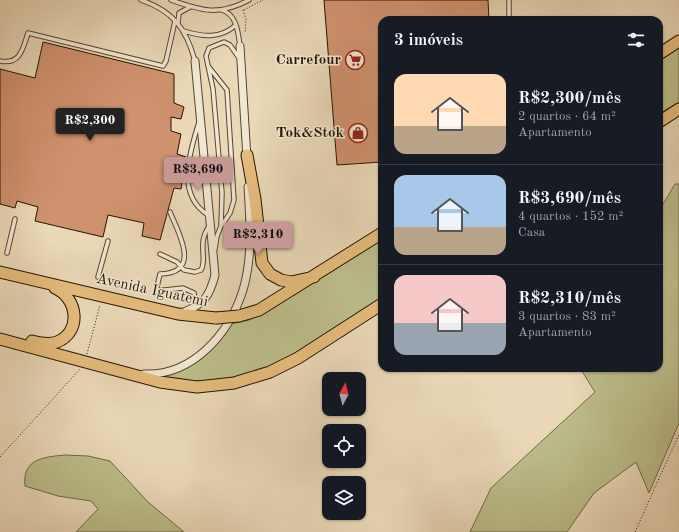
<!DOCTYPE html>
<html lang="pt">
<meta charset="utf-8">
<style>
:root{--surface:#171b24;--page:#242831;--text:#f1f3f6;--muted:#9ea1a6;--line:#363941;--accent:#c59692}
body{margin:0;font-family:"Old Standard TT",serif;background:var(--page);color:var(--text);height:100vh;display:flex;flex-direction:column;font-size:15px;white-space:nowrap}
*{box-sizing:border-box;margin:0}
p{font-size:13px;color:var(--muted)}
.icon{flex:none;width:22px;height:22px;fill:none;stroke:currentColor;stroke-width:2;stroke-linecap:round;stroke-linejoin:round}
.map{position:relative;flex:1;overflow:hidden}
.details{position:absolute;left:378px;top:16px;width:285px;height:356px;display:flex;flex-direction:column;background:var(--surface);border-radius:12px;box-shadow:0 1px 3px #0004}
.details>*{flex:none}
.needle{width:26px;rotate:7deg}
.controls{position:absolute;left:322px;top:372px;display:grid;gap:8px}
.controls a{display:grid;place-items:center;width:44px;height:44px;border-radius:8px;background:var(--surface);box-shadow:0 1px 3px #0004;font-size:20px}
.price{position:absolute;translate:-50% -34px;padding:0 9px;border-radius:4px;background:var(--accent);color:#111;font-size:13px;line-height:26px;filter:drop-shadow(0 1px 2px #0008)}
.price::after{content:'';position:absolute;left:50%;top:24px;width:12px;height:9px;margin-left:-6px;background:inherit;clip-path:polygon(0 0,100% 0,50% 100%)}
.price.current{background:#222;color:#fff}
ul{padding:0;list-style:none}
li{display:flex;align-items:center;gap:12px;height:100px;padding:0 16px}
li+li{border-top:1px solid var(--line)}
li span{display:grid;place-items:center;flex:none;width:112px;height:80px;border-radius:12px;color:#555}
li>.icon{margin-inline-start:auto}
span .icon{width:48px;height:48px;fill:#fffc;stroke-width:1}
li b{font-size:17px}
h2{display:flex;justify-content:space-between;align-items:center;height:48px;padding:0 16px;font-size:17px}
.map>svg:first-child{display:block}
</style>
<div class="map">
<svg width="679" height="532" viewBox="0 0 679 532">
<rect width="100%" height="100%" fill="#ead8b8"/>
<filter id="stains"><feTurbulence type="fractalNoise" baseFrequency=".005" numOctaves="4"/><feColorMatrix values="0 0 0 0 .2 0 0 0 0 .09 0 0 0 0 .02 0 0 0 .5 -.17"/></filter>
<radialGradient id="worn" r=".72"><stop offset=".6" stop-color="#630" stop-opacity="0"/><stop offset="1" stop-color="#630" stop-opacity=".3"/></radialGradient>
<path fill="#bcbd8b" stroke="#706946" d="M679 45V102L659 114V59Z
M675 184H679V423L649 493 636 462 594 493 567 532H470L491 488 595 392 580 368H659V211Z
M382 238V297L286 359C244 382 211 383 165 379L164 376 179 370 231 324 249 320 265 313Z
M65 455 88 456 110 461 148 502 184 532H76L98 509 91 501 58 496 25 486C22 459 43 457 65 455Z"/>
<path fill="#cf916e" stroke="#251502" d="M324 0H488L489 20H382V162L337 165Z
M43 42 174 74V103L184 107 181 119 171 117V131L181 134 177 154 186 157 181 189 174 188 160 240 142 236 144 223 108 215 103 237 35 221 38 207 17 201 15 208 0 204V69L35 78Z"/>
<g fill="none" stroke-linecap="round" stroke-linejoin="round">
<defs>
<path id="lane" d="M141 0C173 11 186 28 195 61
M171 0C202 11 219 16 249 0
M509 0V20
M222 10C237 15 238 32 240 46
M178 23 179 13 190 7
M184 31C203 37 220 39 236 25
M0 61C20 65 23 49 28 33L163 66 166 61 175 21
M208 66 227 90 234 200 230 213 222 225
M199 122C190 152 175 194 208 215
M170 212C179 234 202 273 160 274L156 291 183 288 194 293 196 306
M215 249 217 236 221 226 222 193 213 89 206 56 209 48 224 42 230 45 239 58
M7 253 15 219
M160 254 177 262 184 270 195 272 201 270C208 259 196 243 210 225
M98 277 108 241"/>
<path id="street" d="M240 46 247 158
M181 313C203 305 209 298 215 275L195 61
M144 374C193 376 229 334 243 290 253 257 250 220 248 187"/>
<path id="primary" d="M659 54 679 41
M659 122 679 109
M247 155 255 199 262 263 270 274 281 280 291 282 314 277
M0 272 178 314 216 318
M239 316 259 310 382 233
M0 339 160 382 197 387 216 385 234 383 270 372 298 358 382 304
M32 341C40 343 49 345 57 342 82 332 78 298 55 288"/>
</defs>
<use href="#lane" stroke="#564630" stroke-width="5.5"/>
<use href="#street" stroke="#564630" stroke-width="9"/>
<use href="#primary" stroke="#251502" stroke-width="13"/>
<path stroke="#251502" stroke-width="1" stroke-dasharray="1 2" stroke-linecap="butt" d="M243 10 246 19 245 33
M244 10 263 0
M87 354 100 305
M0 457 80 369
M635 532 679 434"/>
<use href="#lane" stroke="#f1e6d1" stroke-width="3.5"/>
<use href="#street" stroke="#f1e6d1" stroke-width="7"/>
<use href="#primary" stroke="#e5bc7c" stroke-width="11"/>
<defs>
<path id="primary-bridge" d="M216 318 239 316"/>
</defs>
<use href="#primary-bridge" stroke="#251502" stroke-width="13" stroke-linecap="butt"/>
<use href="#primary-bridge" stroke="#e5bc7c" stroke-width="11"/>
</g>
<defs>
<symbol id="supermarket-ring" viewBox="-11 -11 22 22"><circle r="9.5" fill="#f1e6d1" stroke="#8f2418" stroke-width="1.5"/><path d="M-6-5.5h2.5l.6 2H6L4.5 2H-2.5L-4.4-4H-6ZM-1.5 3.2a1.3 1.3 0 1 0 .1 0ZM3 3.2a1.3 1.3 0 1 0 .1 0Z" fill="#8f2418"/></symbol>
<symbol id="shop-ring" viewBox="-11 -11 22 22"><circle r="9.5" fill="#f1e6d1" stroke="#8f2418" stroke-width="1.5"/><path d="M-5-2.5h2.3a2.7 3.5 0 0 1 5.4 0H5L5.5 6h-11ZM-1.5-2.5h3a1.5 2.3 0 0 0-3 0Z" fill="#8f2418"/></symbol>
</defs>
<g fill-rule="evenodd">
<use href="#supermarket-ring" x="344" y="49" width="22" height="22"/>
<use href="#shop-ring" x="347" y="122" width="22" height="22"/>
</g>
<g text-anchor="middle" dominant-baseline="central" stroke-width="3" stroke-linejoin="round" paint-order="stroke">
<g font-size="15" font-weight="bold" fill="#251502" stroke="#f1e6d1" text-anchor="end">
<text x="341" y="60">Carrefour</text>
<text x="344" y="133">Tok&amp;Stok</text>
</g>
<g font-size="15" fill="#251502" stroke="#f1e6d1">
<text transform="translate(152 291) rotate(12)">Avenida Iguatemi</text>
</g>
</g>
<rect width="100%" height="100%" filter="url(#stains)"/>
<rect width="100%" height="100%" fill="url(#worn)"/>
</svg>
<div class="controls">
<a><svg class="needle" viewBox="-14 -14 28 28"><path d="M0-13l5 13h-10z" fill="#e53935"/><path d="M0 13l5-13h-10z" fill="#9ea1a6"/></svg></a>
<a><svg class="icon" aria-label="locate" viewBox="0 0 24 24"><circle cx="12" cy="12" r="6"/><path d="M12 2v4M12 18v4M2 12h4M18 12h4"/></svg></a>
<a><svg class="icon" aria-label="layers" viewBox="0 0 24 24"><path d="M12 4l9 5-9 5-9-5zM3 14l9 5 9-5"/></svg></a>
</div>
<b class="price current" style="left:90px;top:142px">R$2,300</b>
<b class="price" style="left:198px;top:191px">R$3,690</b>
<b class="price" style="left:258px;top:256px">R$2,310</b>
<section class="details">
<h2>3 imóveis<svg class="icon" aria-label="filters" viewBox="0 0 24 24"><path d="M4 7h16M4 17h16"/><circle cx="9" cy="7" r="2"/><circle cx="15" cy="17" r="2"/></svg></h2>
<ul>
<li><span style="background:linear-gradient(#ffd9b3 65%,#b9a48a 0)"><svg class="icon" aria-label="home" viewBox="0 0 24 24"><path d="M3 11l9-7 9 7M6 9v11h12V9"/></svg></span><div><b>R$2,300/mês</b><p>2 quartos · 64 m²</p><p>Apartamento</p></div></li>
<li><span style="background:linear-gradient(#a9c7e8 65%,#b9a48a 0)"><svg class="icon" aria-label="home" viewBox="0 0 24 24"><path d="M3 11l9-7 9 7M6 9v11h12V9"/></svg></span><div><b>R$3,690/mês</b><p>4 quartos · 152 m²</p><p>Casa</p></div></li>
<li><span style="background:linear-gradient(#f6c9c9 60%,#9aa5b1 0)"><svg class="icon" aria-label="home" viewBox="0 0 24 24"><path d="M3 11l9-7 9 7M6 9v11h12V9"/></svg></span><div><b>R$2,310/mês</b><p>3 quartos · 83 m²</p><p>Apartamento</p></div></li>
</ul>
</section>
</div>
